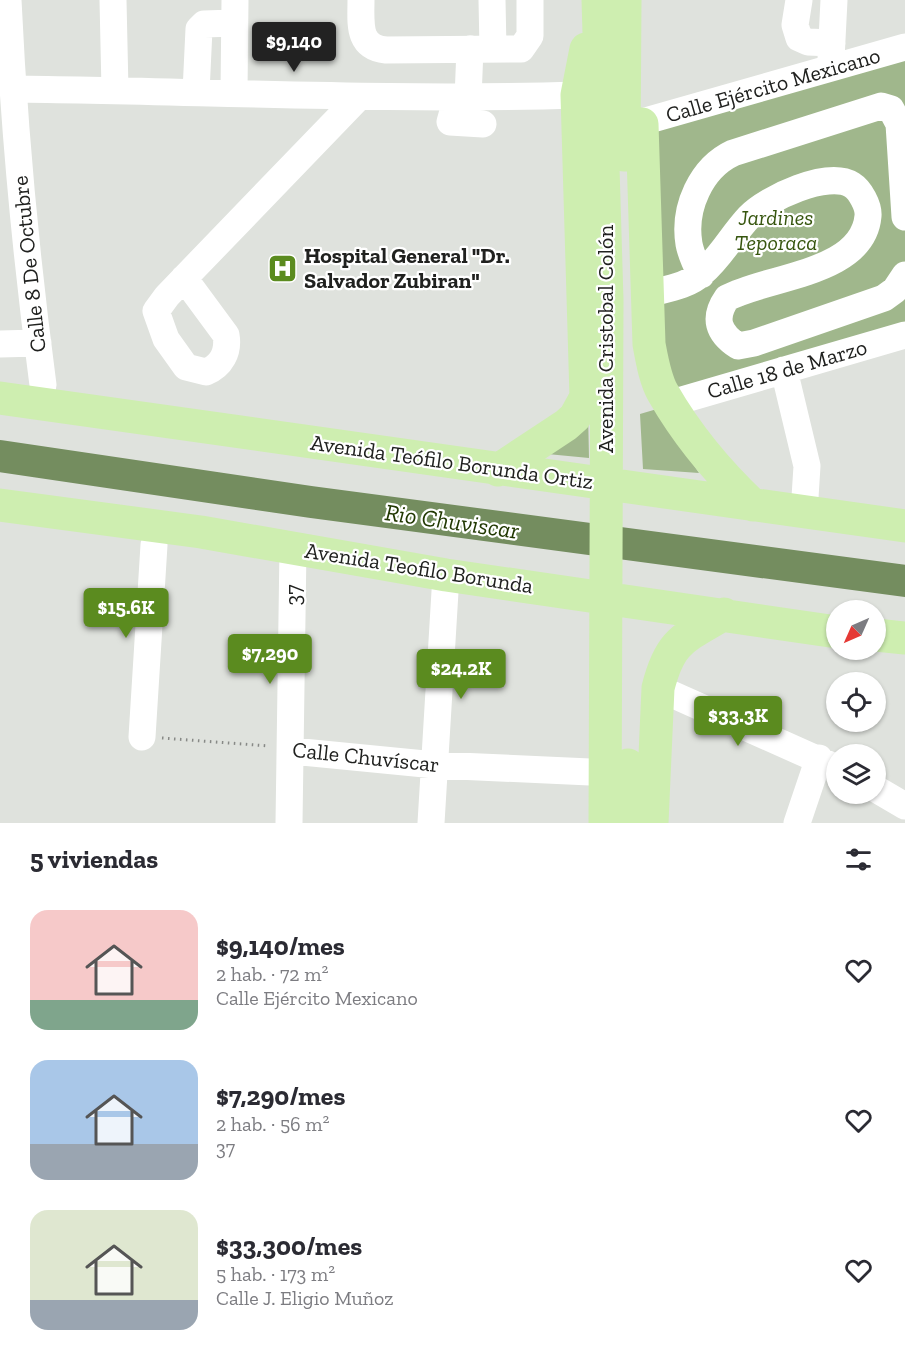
<!DOCTYPE html>
<html lang="es">
<meta charset="utf-8">
<style>
:root{--surface:#fff;--page:#f2f2f3;--text:#2b2b33;--muted:#7c7c81;--accent:#5b8b1f}
body{margin:0;font-family:"Zilla Slab",serif;background:var(--page);color:var(--text);height:100vh;display:flex;flex-direction:column;font-size:22px;white-space:nowrap}
*{box-sizing:border-box;margin:0}
p{font-size:20px;color:var(--muted)}
.icon{flex:none;width:33px;height:33px;fill:none;stroke:currentColor;stroke-width:2;stroke-linecap:round;stroke-linejoin:round}
.map{position:relative;height:823px;overflow:hidden}
.side{display:flex;flex-direction:column;background:var(--surface);flex:1}
.side>*{flex:none}
.needle{width:39px;rotate:225deg}
.buttons{position:absolute;left:826px;top:600px;display:grid;gap:12px}
.buttons a{display:grid;place-items:center;width:60px;height:60px;border-radius:50%;background:var(--surface);box-shadow:0 2px 4px #0004;font-size:30px}
.price{position:absolute;translate:-50% -51px;padding:0 14px;border-radius:6px;background:var(--accent);color:#fff;font-size:20px;line-height:39px;filter:drop-shadow(0 2px 3px #0008)}
.price::after{content:'';position:absolute;left:50%;top:36px;width:18px;height:14px;margin-left:-9px;background:inherit;clip-path:polygon(0 0,100% 0,50% 100%)}
.price.selected{background:#222;color:#fff}
ul{padding:0;list-style:none}
li{display:flex;align-items:center;gap:18px;height:150px;padding:0 30px}
li span{display:grid;place-items:center;flex:none;width:168px;height:120px;border-radius:18px;color:#555}
li>.icon{margin-inline-start:auto}
span .icon{width:72px;height:72px;fill:#fffc;stroke-width:1}
li b{font-size:26px}
h2{display:flex;justify-content:space-between;align-items:center;height:72px;padding:0 30px;font-size:26px}
.map>svg:first-child{display:block}
</style>
<div class="map">
<svg width="905" height="823" viewBox="0 0 905 823">
<rect width="100%" height="100%" fill="#dfe2dd"/>
<path fill="#a0b78c" d="M905 51V329L661 395 648 131Z
M657 409 699 473 643 469 640 414Z
M588 412 589 458 516 451Z"/>
<g fill="none" stroke-linecap="round" stroke-linejoin="round">
<path stroke="#748d5f" stroke-width="32" d="M0 456 311 502 905 581"/>
<path stroke="#878986" stroke-width="3" stroke-dasharray="1.5 4.5" stroke-linecap="butt" d="M162 738 269 746"/>
<path stroke="#fff" stroke-width="27" d="M8 0C14 129 26 257 43 385
M113 0 115 90
M361 0C361 23 357 47 386 50L521 49 530 36V0
M492 0 493 49
M799 0 795 25 799 38 808 42 832 43
M831 59 834 0
M12 89C200 91 388 101 577 95
M196 92 199 29 204 24 234 23
M234 92 235 0
M457 97 450 122 483 124
M468 98 470 49
M642 122 905 47
M701 275C696 265 691 255 689 244 683 208 701 168 733 153L881 106 891 109 899 124 905 217
M184 278 226 335C229 352 221 366 206 372L186 367 166 339 156 311 167 296 358 98
M648 294C666 289 688 286 702 273 721 257 732 235 749 217 767 198 828 170 852 185 860 190 869 206 868 216 863 274 768 276 727 298 713 318 718 333 738 346L754 343 884 298 895 290 905 275
M0 344 38 343
M784 370 807 466 804 513
M668 401 682 400 905 335
M658 688 837 768
M142 737 154 545
M292 751 435 765 590 772
M876 789 905 806
M289 823 293 548
M431 823 446 575
M797 823 819 758"/>
<path stroke="#ceeeb0" stroke-width="33" d="M598 0 607 300 605 823
M642 124 649 344C652 360 655 379 663 393 686 433 719 473 753 505
M624 155 625 0
M0 398 905 526
M498 470 566 425 575 417 586 397 577 95 586 49
M0 505 201 532 446 575 837 632
M876 635 905 638
M628 765V823
M652 823 658 688C670 640 684 638 724 614"/>
</g>
<defs>
<symbol id="hospital-square" viewBox="-11 -11 22 22"><rect x="-9" y="-9" width="18" height="18" rx="4" fill="#5b8b1f" stroke="#fff"/><path d="M-5-5h3v3.5h4V-5h3V5h-3V1.5h-4V5h-3Z" fill="#fff"/></symbol>
</defs>
<g fill-rule="evenodd">
<use href="#hospital-square" x="266" y="252" width="33" height="33"/>
</g>
<g text-anchor="middle" dominant-baseline="central" stroke-width="4.5" stroke-linejoin="round" paint-order="stroke">
<g font-size="22" fill="#20211f" stroke="#fff">
<text transform="translate(773 85) rotate(-16)">Calle Ejército Mexicano</text>
<text transform="translate(29 264) rotate(-96)">Calle 8 De Octubre</text>
<text transform="translate(605 339) rotate(-90)">Avenida Cristobal Colón</text>
<text transform="translate(787 369) rotate(-16)">Calle 18 de Marzo</text>
<text transform="translate(452 462) rotate(8)">Avenida Teófilo Borunda Ortiz</text>
<text transform="translate(419 568) rotate(9)">Avenida Teofilo Borunda</text>
<text transform="translate(293 595) rotate(-90)">37</text>
<text transform="translate(366 757) rotate(6)">Calle Chuvíscar</text>
</g>
<g font-size="22" font-style="italic" fill="#37560f" stroke="#fff">
<text x="776" y="217">Jardines<tspan x="776" dy="25">Teporaca</tspan></text>
</g>
<g font-size="22" font-weight="bold" fill="#20211f" stroke="#fff" text-anchor="start">
<text x="304" y="255">Hospital General "Dr.<tspan x="304" dy="25">Salvador Zubiran"</tspan></text>
</g>
<g font-size="24" font-style="italic" fill="#213802" stroke="#fff">
<text transform="translate(452 521) rotate(8)">Rio Chuviscar</text>
</g>
</g>
</svg>
<div class="buttons">
<a><svg class="needle" viewBox="-14 -14 28 28"><path d="M0-13l5 13h-10z" fill="#e53935"/><path d="M0 13l5-13h-10z" fill="#7c7c81"/></svg></a>
<a><svg class="icon" aria-label="locate" viewBox="0 0 24 24"><circle cx="12" cy="12" r="6"/><path d="M12 2v4M12 18v4M2 12h4M18 12h4"/></svg></a>
<a><svg class="icon" aria-label="layers" viewBox="0 0 24 24"><path d="M12 4l9 5-9 5-9-5zM3 14l9 5 9-5"/></svg></a>
</div>
<b class="price selected" style="left:294px;top:73px">$9,140</b>
<b class="price" style="left:126px;top:639px">$15.6K</b>
<b class="price" style="left:270px;top:685px">$7,290</b>
<b class="price" style="left:461px;top:700px">$24.2K</b>
<b class="price" style="left:738px;top:747px">$33.3K</b>
</div>
<section class="side">
<h2>5 viviendas<svg class="icon" aria-label="filters" viewBox="0 0 24 24"><path d="M4 7h16M4 17h16"/><circle cx="9" cy="7" r="2"/><circle cx="15" cy="17" r="2"/></svg></h2>
<ul>
<li><span style="background:linear-gradient(#f6c9c9 75%,#7fa58c 0)"><svg class="icon" aria-label="home" viewBox="0 0 24 24"><path d="M3 11l9-7 9 7M6 9v11h12V9"/></svg></span><div><b>$9,140/mes</b><p>2 hab. · 72 m²</p><p>Calle Ejército Mexicano</p></div><svg class="icon" aria-label="heart" viewBox="0 0 24 24"><path d="M12 20l-8-8c-3-5 5-10 8-4 3-6 11-1 8 4z"/></svg></li>
<li><span style="background:linear-gradient(#a9c7e8 70%,#9aa5b1 0)"><svg class="icon" aria-label="home" viewBox="0 0 24 24"><path d="M3 11l9-7 9 7M6 9v11h12V9"/></svg></span><div><b>$7,290/mes</b><p>2 hab. · 56 m²</p><p>37</p></div><svg class="icon" aria-label="heart" viewBox="0 0 24 24"><path d="M12 20l-8-8c-3-5 5-10 8-4 3-6 11-1 8 4z"/></svg></li>
<li><span style="background:linear-gradient(#dfe7d0 75%,#9aa5b1 0)"><svg class="icon" aria-label="home" viewBox="0 0 24 24"><path d="M3 11l9-7 9 7M6 9v11h12V9"/></svg></span><div><b>$33,300/mes</b><p>5 hab. · 173 m²</p><p>Calle J. Eligio Muñoz</p></div><svg class="icon" aria-label="heart" viewBox="0 0 24 24"><path d="M12 20l-8-8c-3-5 5-10 8-4 3-6 11-1 8 4z"/></svg></li>
</ul>
</section>
